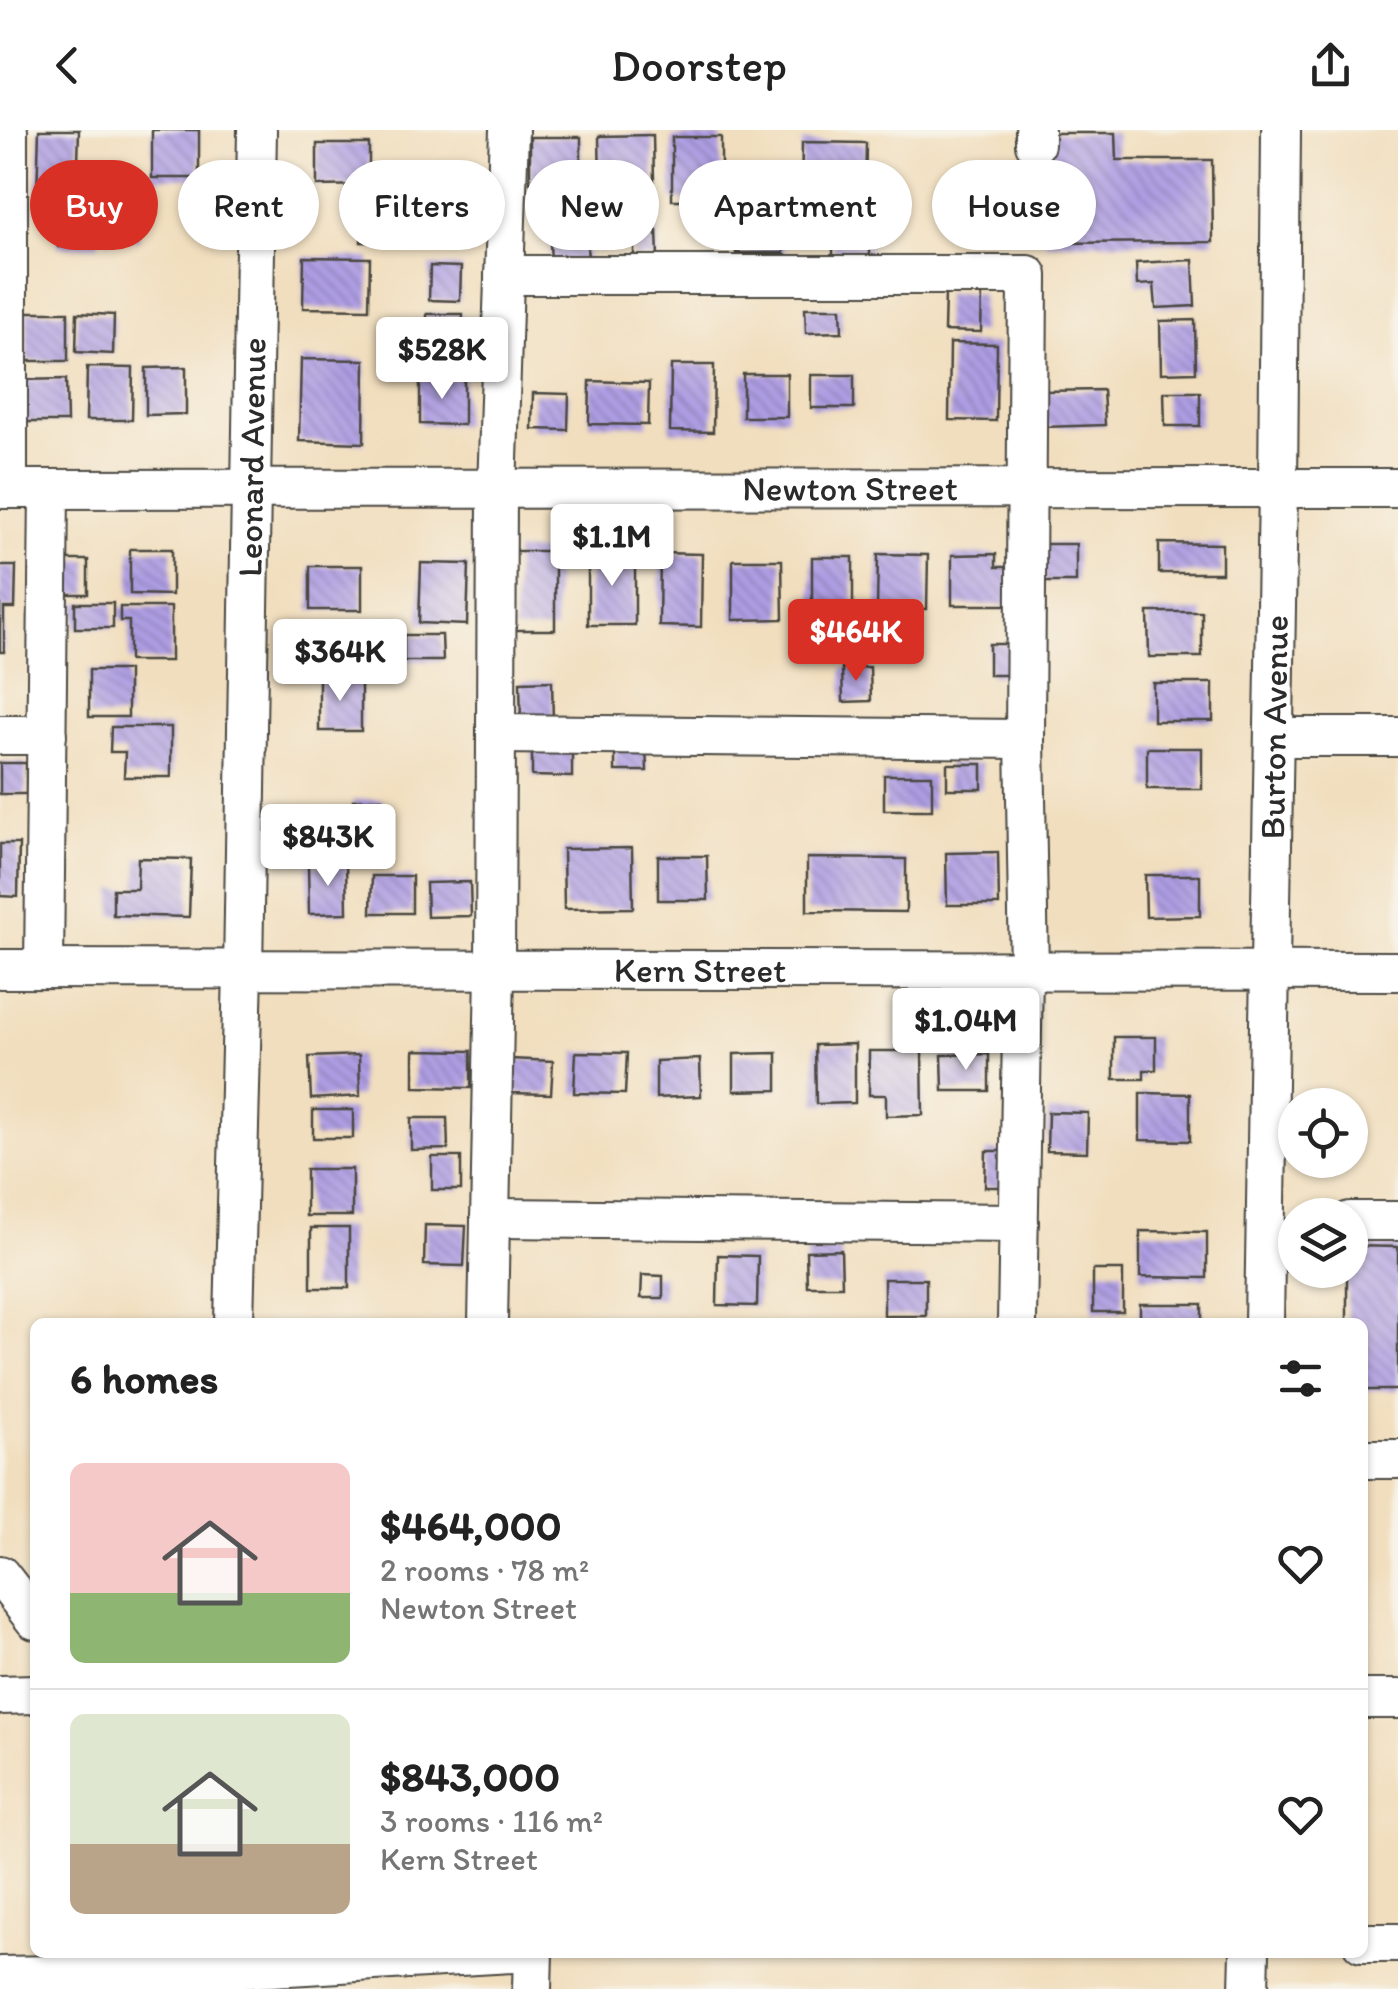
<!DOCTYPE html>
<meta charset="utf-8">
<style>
:root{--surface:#fff;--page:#f2f2f2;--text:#222;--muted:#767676;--line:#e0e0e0;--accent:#d93025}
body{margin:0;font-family:Itim,sans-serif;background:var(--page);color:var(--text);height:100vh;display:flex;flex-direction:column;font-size:38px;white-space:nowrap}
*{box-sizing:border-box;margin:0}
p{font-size:32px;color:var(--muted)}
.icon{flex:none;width:55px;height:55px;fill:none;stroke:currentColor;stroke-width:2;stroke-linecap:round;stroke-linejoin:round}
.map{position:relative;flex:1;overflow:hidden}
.sheet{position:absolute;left:30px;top:1188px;width:1338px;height:640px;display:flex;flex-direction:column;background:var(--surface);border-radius:15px;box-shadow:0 2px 8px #0004}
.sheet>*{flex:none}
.guide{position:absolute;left:30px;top:30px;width:1340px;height:90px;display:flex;gap:20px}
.fabs{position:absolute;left:1278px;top:958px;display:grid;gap:20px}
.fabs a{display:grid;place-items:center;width:90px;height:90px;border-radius:50%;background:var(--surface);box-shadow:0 2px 8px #0004;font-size:50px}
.price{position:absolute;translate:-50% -85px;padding:0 22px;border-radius:10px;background:#fff;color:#222;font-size:32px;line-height:65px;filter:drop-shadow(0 2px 5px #0008)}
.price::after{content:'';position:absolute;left:50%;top:60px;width:30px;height:22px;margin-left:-15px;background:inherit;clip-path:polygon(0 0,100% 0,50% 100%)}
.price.current{background:var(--accent);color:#fff}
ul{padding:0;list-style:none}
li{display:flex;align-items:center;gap:30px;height:250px;padding:0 40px}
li+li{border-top:2px solid var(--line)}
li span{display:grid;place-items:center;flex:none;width:280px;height:200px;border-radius:15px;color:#555}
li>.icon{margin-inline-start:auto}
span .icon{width:120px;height:120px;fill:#fffc;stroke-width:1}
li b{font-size:42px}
h2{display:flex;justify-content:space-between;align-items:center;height:120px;padding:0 40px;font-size:42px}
.chip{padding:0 35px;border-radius:45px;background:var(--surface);box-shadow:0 2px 8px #0004;font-size:35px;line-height:90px}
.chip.current{background:var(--accent);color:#fff}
header{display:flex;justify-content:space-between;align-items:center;height:130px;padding:0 40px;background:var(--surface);font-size:45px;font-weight:600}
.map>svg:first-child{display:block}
</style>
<header><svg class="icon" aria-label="back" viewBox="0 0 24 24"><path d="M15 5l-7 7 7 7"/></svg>Doorstep<svg class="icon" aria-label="share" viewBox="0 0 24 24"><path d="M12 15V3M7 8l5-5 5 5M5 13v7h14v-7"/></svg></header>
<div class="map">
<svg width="1398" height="1859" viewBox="0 0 1398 1859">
<defs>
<pattern id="building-back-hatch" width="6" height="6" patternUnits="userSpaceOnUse" patternTransform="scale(2.5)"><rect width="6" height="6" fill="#ae9de3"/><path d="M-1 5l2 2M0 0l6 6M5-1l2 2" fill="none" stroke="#8e80b8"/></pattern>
</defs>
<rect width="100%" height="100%" fill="#f7f3e8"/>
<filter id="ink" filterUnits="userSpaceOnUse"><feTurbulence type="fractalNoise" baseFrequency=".01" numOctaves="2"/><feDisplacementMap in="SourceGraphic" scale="20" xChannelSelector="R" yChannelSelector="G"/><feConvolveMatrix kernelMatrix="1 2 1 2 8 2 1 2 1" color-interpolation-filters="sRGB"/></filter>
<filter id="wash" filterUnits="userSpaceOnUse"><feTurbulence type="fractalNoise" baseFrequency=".0048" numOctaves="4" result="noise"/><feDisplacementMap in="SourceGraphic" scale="40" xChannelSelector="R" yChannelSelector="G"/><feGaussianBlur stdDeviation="2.25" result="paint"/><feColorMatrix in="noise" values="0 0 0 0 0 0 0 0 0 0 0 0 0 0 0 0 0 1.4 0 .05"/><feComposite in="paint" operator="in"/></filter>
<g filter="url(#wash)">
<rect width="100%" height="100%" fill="#f1debe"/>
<g id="blocks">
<path fill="url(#building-back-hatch)" d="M39 0H79L77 65H37Z
M152 0H199V48H152Z
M1043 3H1116L1117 30H1212L1213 112 1045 113Z
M653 5 654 51 600 53 599 6Z
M530 7H581V52H530Z
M672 7H721V70H672Z
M802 12 866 13 865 71 801 70Z
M317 14H369V55L317 56Z
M603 70H634V102H603Z
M736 75H784V123H736Z
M362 77 399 78 398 113 361 112Z
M58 79H98V116L58 117Z
M492 80 493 110 457 111 456 81Z
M107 81H139V110H107Z
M657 100 658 128H634V102Z
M833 102 870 103V134L833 133Z
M550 113H587L588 131 551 132Z
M304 127 370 128 369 179 303 178Z
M1193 130 1195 176 1156 178 1154 154 1137 155 1136 133Z
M430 136 461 137 460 171 429 170Z
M945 163 982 164 981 202 944 201Z
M805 178H841L842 202 806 203Z
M27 182H68V231H27Z
M77 183 114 185 113 224 76 222Z
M427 184H463L461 228H427Z
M1195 190 1196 242 1161 243 1160 191Z
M950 213 997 214 996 291 949 290Z
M301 229 365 230 364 313 299 311Z
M671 235H714L713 302 670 301Z
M87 237 133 238 132 290H86Z
M186 237V284L146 285V238Z
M743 244H787V287H743Z
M811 245H854V278H811Z
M420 248 464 249V295L420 294Z
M66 249 67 292H19V250Z
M590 251 649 253 648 295 589 294Z
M1103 260 1105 295 1043 297 1042 261Z
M1164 262H1200V296H1165Z
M533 263 569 264 568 300 532 299Z
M1159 413 1222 414V443H1159Z
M1044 414H1076V452H1045Z
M130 419H172V465L130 464Z
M515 421H555V500H514Z
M588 423H635V495H588Z
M660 423 702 424 701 497 659 496Z
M878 424 928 425 927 479 877 478Z
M996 424V437H1010V475H952V425Z
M812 427H853V483L812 484Z
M65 430H88V464H65Z
M733 430H782L783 489 733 490Z
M421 433 469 434 467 495 419 493Z
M0 436H16L15 478H4V522H0Z
M310 436H362V480H310Z
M75 473H113V498H75Z
M120 477H171V531H129V491H120Z
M1148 482H1202V527H1149Z
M404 505H442L443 531H404Z
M989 514H1014V545H989Z
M870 537 871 571 843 572 842 538Z
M89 540H128V587H89Z
M319 546H361V601H319Z
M552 551 553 591 521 592 520 552Z
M1153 553H1213V591H1153Z
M111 597H171V647H124L125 622H110Z
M615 615H646L647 641H615Z
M532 618H572V647L532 646Z
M1147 618H1202V659H1147Z
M0 633H26V664H0Z
M947 634H982V659H947Z
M884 645H932V680H884Z
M382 669V707L354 708 353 670Z
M0 714H19L18 767 0 766Z
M632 718 633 778 564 779 563 719Z
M998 722 999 775H947L946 723Z
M658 726H707L708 770H658Z
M138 728 191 729 189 787 113 785V759H137Z
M807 728 906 729V782L807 781Z
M346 734 347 783 309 784 308 735Z
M1145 745H1200V786L1146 787Z
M372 746H412V783H371Z
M470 752 471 786 427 787 426 753Z
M1114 907H1156V940H1144V949H1114Z
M855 914V973L816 974 815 915Z
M414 920 471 921V958L414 957Z
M869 921H922L923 985 886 986V965H869Z
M576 922 627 923 625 964 574 963Z
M777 923V960L734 961V924Z
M989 924V961H943L942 925Z
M359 925 360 966 311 969 309 927Z
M510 929 553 931 551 964 509 963Z
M700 929 701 966 656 968V931Z
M1140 963 1190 964V1011L1140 1010Z
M313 980H353V1008H313Z
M1048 982 1088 983 1087 1022 1047 1021Z
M411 988H447L448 1019 411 1020Z
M986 1021H1007V1057H985Z
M432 1027H461V1060H432Z
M306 1039H352V1086H306Z
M425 1095 466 1096 464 1136 424 1135Z
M311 1098H349V1158H311Z
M1140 1101 1207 1102V1148L1140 1147Z
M1350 1116 1398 1117V1260H1362V1192H1347V1140H1350Z
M841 1120 842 1156H807L806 1121Z
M718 1125 758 1126 757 1176 717 1175Z
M1093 1140H1123V1182H1093Z
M642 1145 663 1146V1168H641Z
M884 1149H926V1186H884Z
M1140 1174H1202V1192H1140Z"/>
</g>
</g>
<g filter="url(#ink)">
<use href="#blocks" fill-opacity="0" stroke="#494641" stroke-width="2.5"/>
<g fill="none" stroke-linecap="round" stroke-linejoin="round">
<defs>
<g id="minor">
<path d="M8 0V359"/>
<path d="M1035 14V0"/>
<path d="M504 145H1028L1025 609 1029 841"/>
<path id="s1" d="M0 359 1398 358"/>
<path d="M496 604 1025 609"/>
<path d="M0 605H47"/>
<path d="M1274 607H1398"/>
<path id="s2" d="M0 839 1398 841"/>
<path d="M44 839 49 359"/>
<path d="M490 1088 1019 1093"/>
<path d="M1350 1091H1398"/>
<path id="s3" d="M234 1192 243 840 257 0"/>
<path d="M488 1192 495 840 497 360 509 0"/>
<path d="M1017 1192 1023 841"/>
<path id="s4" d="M1264 1192 1278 358 1281 0"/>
<path d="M1362 1329H1398"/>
<path d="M0 1445 35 1490"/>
<path d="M0 1565 35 1564"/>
<path d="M1362 1569H1398"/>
<path d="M1362 1813H1398"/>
<path d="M0 1846 169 1843 530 1822"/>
<path d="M532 1859 533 1822"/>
<path d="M1249 1859 1250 1822"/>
</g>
</defs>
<use href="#minor" stroke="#494641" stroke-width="42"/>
<use href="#minor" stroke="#fff" stroke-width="38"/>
</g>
</g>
<g text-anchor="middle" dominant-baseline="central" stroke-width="8" stroke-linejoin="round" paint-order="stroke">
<g font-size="35" fill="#2b2b2b" stroke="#f7f3e8">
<text stroke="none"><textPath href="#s3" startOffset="865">Leonard Avenue</textPath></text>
<text stroke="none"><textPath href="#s1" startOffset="850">Newton Street</textPath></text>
<text stroke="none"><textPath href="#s4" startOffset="595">Burton Avenue</textPath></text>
<text stroke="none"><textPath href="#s2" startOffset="700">Kern Street</textPath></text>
</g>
</g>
</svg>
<div class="fabs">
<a><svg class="icon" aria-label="locate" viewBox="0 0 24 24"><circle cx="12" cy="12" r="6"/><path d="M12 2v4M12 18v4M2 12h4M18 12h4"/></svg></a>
<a><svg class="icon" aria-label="layers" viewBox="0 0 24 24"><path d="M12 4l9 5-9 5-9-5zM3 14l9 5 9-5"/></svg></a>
</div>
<b class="price" style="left:442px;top:272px">$528K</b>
<b class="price" style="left:612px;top:459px">$1.1M</b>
<b class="price current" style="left:856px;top:554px">$464K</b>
<b class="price" style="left:340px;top:574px">$364K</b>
<b class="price" style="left:328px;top:759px">$843K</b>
<b class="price" style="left:966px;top:943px">$1.04M</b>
<div class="guide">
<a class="chip current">Buy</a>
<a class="chip">Rent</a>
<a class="chip">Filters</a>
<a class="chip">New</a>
<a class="chip">Apartment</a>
<a class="chip">House</a>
</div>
<section class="sheet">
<h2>6 homes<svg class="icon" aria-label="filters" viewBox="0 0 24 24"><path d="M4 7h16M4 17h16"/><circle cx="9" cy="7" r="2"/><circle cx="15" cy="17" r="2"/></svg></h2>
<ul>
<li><span style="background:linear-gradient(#f6c9c9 65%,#8fb573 0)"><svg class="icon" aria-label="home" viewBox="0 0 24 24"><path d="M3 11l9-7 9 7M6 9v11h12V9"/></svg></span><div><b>$464,000</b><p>2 rooms · 78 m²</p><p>Newton Street</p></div><svg class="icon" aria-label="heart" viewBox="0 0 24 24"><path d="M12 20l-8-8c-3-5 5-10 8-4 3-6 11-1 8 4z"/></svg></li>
<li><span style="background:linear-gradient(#dfe7d0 65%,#b9a48a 0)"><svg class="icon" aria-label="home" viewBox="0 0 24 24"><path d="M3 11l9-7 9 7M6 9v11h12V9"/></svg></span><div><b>$843,000</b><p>3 rooms · 116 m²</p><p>Kern Street</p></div><svg class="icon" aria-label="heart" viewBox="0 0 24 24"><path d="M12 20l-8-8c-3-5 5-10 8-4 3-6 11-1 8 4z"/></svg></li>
</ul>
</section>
</div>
